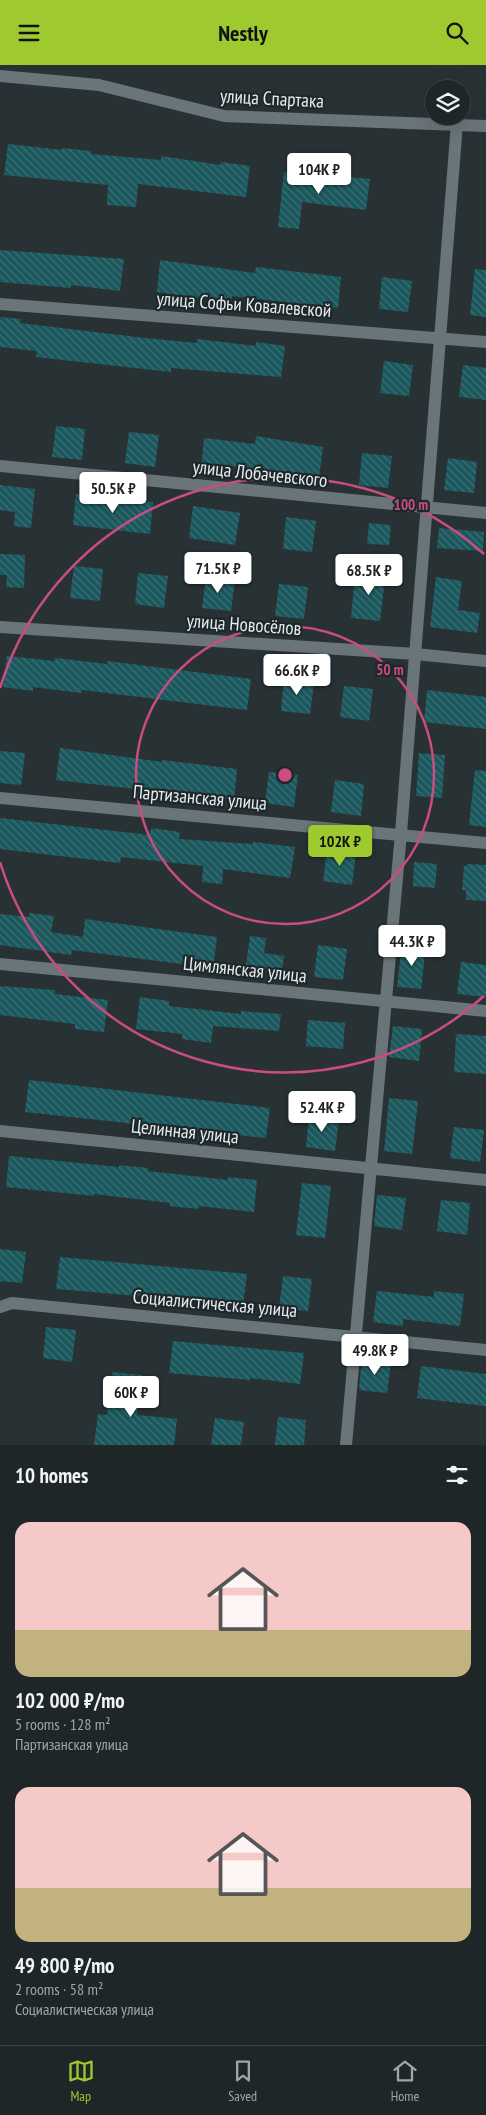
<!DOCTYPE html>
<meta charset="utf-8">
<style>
:root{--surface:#1e2628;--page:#2b3234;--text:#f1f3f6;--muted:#a1a5a8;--line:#3c4345;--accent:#9eca2f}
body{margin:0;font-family:"PT Sans Narrow",sans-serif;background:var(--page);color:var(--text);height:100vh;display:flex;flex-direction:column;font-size:19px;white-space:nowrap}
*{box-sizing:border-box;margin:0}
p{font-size:16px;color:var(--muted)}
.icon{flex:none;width:28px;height:28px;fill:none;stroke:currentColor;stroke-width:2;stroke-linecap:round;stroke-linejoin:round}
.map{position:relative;height:1380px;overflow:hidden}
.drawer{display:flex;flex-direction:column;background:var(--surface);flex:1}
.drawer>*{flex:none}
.buttons{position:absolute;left:425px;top:15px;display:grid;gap:10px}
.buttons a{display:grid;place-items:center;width:45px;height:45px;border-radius:50%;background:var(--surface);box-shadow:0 5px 20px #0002,0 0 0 1px var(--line);font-size:25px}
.price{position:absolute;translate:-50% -42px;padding:0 11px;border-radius:5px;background:#fff;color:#222;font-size:16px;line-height:32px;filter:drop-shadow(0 1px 2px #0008)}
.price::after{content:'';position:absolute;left:50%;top:30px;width:15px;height:11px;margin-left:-8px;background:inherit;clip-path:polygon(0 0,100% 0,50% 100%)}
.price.selected{background:var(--accent);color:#111}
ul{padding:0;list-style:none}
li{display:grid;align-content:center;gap:10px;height:265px;padding:0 15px}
li span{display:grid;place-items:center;height:155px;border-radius:15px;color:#555}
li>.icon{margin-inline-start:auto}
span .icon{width:90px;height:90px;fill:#fffc;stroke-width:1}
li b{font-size:21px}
h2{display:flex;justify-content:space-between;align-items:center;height:60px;padding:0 15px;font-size:21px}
header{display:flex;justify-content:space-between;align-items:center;height:65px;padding:0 15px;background:var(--accent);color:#111;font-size:22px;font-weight:700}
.dock{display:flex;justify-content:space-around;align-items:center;height:70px;border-top:1px solid var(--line);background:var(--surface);font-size:14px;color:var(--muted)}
.dock a{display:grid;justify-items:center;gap:2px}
.dock .selected{color:var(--accent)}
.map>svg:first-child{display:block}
</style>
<header><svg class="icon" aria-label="menu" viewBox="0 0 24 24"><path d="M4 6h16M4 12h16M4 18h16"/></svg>Nestly<svg class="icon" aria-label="search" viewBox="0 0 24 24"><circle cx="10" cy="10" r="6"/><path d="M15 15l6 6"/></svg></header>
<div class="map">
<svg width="486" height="1380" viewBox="0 0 486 1380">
<defs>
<pattern id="building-back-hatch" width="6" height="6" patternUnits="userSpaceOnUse" patternTransform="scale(1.25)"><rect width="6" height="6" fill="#1b585d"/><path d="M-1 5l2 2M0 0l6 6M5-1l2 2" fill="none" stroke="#3c7075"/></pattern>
</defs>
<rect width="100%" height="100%" fill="#283235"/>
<path fill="url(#building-back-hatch)" d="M8 79 62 85V83L91 86V89L161 95V91L220 100 221 97 250 101 246 132 138 119 136 142 107 140 108 120 4 110Z
M284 107 370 114 366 145 302 137 299 164 278 162Z
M0 185 124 194 120 226 71 220V223L0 217Z
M160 195 255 208 256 202 341 212 338 243 232 231 231 238 157 227Z
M475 204 486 205V252L470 250Z
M382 212 412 216 408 247 379 244Z
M0 252 21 254 20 258 145 273 197 278V274L256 281V277L285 281 281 312 171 303V307L36 292 37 286 0 282Z
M384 296 413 300 409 331 380 328Z
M463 300 486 303V335L459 332Z
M56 361 85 364 82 395 52 392Z
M129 367 159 370 155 402 125 398Z
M256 371 323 382 319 413 231 401 230 408 201 405 204 373 255 379Z
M362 388 392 391 388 423 359 420Z
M448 393 477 397 474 428 444 425Z
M0 420 35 424 31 463 14 461 15 447 0 445Z
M76 429 153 437 150 469 73 460Z
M193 441 240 448 235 480 189 473Z
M286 452 316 456 312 487 283 484Z
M369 458 391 460 389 480 367 479Z
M439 463 484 467 483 486 437 483Z
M0 489 25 490 24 523 6 522 7 510H0Z
M74 501 103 504 100 536 70 533Z
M365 503 386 506 380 556 351 553 354 521 363 522Z
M138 508 168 511 164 543 135 539Z
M206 511 235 515 231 546 202 543Z
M436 512 462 516 458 545 480 548 477 568 430 562Z
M279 519 308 522 304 554 275 551Z
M7 591 55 596V593L107 599V596L251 614 247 645 82 625 81 628 33 622V626L3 622Z
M284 614 314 617 310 649 281 646Z
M344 621 373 624 369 656 340 652Z
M427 625 486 632V664L424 657Z
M60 683 162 697V695L237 704 234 735 56 715Z
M0 686 25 688 21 720 0 718Z
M419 688 445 690 442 733 416 731Z
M475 705 486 706V762L469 760Z
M269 707 298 710 294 742 265 738Z
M335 715 364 719 361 751 331 747Z
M0 753 150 770 151 763 180 767 179 774 253 779V777L295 782 290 813 223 804 222 819 202 817 203 801 121 792 120 798 0 784Z
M327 785 356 788 352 820 323 816Z
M414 797 437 799 435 823 413 821Z
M467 799 486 800V836L466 835V825H462L464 801H467Z
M29 848 54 851 51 867 83 872 85 854 217 872 213 903 72 885 71 890 0 880V849L29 852Z
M250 871 266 873 264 888 284 891 282 906 246 901Z
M402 879 426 881 421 924 397 922Z
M318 880 347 884 343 915 314 912Z
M461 897 486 900V932L457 929Z
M0 921 55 925V929L108 935 104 967 75 964V959L0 950Z
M140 932 169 936V941L241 949V946L281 949 279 966 213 961 211 978 182 974V969L136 964Z
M308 955 345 958 343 984 306 981Z
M393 961 422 964 419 996 389 992Z
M456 969 486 971V1009L454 1007Z
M29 1015 270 1043 266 1073 25 1047Z
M389 1033 418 1036 412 1089 384 1086Z
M309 1051 339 1054 335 1086 306 1082Z
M454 1062 484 1065 480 1097 450 1093Z
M9 1091 119 1102V1100L148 1103V1106L228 1115V1112L257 1115 254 1147 199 1141 198 1144 169 1141 170 1138 94 1129V1131L6 1122Z
M302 1118 331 1121 325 1173 296 1170Z
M377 1130 406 1133 402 1165 374 1161Z
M441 1135 470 1138 467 1170 437 1166Z
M0 1184 26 1187 22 1218 0 1216Z
M60 1192 247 1209 243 1240 56 1224Z
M283 1211 312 1214 308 1246 279 1243Z
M377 1226 434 1232V1226L464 1229 460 1261 403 1254V1261L373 1257Z
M46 1262 76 1265 72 1297 43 1293Z
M173 1276 304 1288 300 1319 250 1313V1315L169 1308Z
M362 1293 391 1297 387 1328 359 1325Z
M421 1301 486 1309V1341L417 1333Z
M112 1307 142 1310 137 1350 177 1354 174 1380H94L98 1349 107 1350Z
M278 1352 306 1355 304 1380H275Z
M215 1353 244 1357 241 1380H211Z"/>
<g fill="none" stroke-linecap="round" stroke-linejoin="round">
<path stroke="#6a7579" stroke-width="12" d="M0 11 99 20 224 51 486 61
M0 239 486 277
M0 401 486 448
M0 562 415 589 486 596
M0 733 486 778
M0 899 486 946
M0 1066 486 1115
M0 1242 12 1238 486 1285
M346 1380 401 768 457 58"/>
</g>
<g fill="none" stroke="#cb4d80" stroke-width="2.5">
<circle cx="285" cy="710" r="149"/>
<path d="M484 931A298 298 0 0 1 0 797M0 623A298 298 0 0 1 484 489"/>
</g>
<g text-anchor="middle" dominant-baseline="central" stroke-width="4.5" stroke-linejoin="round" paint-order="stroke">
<g font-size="19" fill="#e6edef" stroke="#1e282b">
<text transform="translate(272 33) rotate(3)">улица Спартака</text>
<text transform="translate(244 239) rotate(4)">улица Софьи Ковалевской</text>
<text transform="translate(260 408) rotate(6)">улица Лобачевского</text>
<text transform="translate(244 559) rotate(4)">улица Новосёлов</text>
<text transform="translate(200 732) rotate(5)">Партизанская улица</text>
<text transform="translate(245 904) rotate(6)">Цимлянская улица</text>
<text transform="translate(185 1066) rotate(6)">Целинная улица</text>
<text transform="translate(215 1238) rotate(5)">Социалистическая улица</text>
</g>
</g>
<circle cx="285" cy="710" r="8" fill="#cb4d80" stroke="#1e282b" stroke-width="2.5"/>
<g font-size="15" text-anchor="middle" font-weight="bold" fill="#cb4d80" stroke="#1e282b" stroke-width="4.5" stroke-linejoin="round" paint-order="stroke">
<text x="411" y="445">100 m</text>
<text x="390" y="610">50 m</text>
</g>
</svg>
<div class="buttons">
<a><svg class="icon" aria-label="layers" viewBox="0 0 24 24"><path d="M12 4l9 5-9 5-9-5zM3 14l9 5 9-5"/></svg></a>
</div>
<b class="price" style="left:319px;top:130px">104K ₽</b>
<b class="price" style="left:113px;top:449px">50.5K ₽</b>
<b class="price" style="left:218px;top:529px">71.5K ₽</b>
<b class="price" style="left:369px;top:531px">68.5K ₽</b>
<b class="price" style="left:297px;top:631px">66.6K ₽</b>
<b class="price selected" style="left:340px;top:802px">102K ₽</b>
<b class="price" style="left:412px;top:902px">44.3K ₽</b>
<b class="price" style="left:322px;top:1068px">52.4K ₽</b>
<b class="price" style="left:375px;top:1311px">49.8K ₽</b>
<b class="price" style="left:131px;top:1353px">60K ₽</b>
</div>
<section class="drawer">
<h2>10 homes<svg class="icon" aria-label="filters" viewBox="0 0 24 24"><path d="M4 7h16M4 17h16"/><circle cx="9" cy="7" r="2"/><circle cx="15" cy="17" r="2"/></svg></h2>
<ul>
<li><span style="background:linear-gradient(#f6c9c9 70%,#c2b280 0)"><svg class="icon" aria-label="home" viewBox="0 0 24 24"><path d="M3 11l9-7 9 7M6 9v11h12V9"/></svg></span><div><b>102 000 ₽/mo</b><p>5 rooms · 128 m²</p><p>Партизанская улица</p></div></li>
<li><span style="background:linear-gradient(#f6c9c9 65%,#c2b280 0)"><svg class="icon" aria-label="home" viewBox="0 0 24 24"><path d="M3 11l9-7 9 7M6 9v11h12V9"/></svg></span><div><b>49 800 ₽/mo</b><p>2 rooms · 58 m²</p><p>Социалистическая улица</p></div></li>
</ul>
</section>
<nav class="dock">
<a class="selected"><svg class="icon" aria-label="map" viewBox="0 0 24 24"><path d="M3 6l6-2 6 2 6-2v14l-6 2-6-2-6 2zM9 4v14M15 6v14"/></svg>Map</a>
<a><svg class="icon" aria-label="saved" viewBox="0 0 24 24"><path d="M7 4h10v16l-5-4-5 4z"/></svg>Saved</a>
<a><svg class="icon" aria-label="home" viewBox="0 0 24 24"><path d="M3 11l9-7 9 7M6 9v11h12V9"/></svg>Home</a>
</nav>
